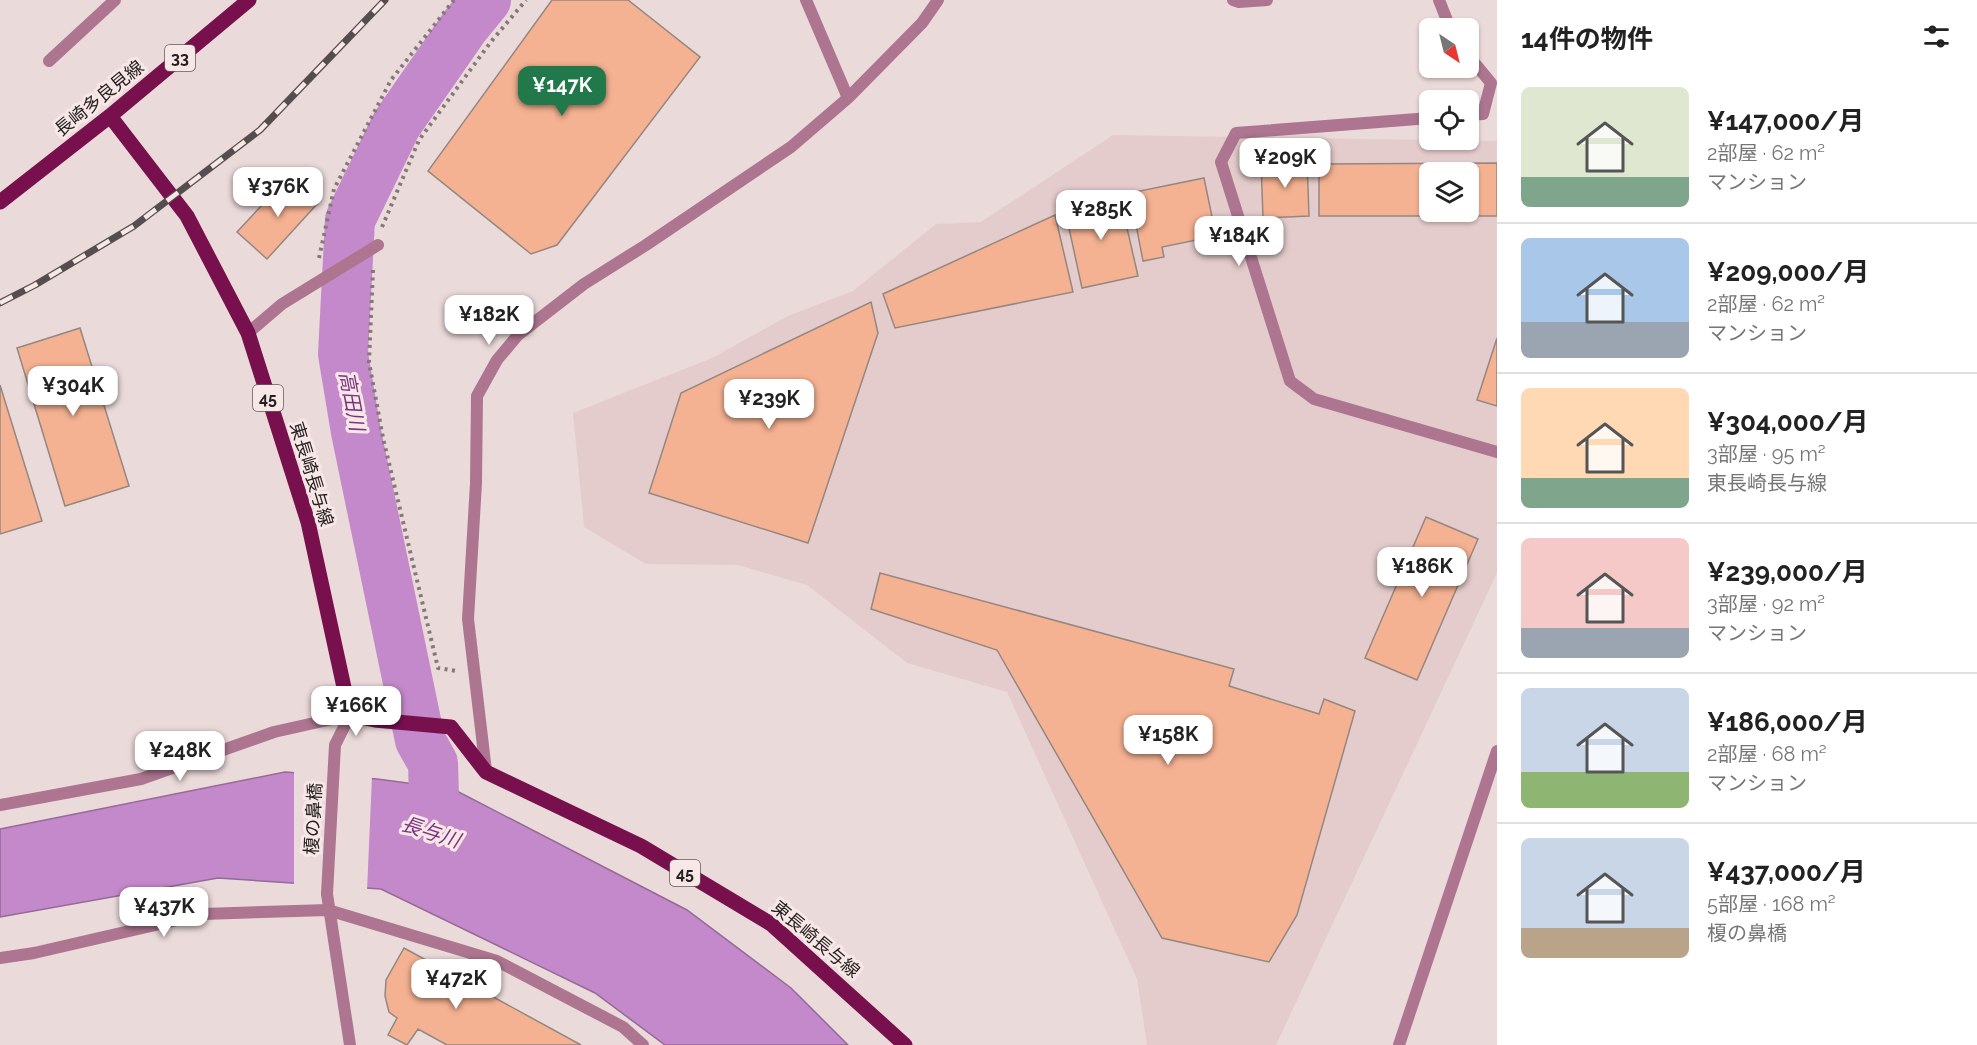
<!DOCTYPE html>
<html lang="ja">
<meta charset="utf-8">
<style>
:root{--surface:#fff;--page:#f2f2f2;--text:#222;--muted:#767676;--line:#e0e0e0;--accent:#20784b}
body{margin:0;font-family:Raleway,"Noto Sans JP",sans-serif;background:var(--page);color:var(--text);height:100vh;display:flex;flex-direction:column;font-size:22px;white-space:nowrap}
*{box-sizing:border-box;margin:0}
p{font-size:20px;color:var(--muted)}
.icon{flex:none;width:33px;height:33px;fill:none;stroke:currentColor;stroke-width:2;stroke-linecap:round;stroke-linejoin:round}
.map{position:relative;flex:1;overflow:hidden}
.drawer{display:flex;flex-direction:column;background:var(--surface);width:480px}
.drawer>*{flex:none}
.needle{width:39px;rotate:145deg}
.controls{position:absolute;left:1419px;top:18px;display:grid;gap:12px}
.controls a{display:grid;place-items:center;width:60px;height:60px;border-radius:9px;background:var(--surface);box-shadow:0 2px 4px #0004;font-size:30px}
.price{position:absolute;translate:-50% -51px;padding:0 14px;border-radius:12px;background:#fff;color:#222;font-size:20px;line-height:39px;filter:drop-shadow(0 2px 3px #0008)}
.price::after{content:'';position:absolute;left:50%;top:36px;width:18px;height:14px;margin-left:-9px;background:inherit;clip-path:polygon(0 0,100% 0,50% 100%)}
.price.active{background:var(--accent);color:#fff}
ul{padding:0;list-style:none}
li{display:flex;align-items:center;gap:18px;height:150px;padding:0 24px}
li+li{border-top:2px solid var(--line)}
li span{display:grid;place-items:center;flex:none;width:168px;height:120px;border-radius:9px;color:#555}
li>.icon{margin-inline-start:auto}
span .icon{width:72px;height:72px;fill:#fffc;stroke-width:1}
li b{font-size:26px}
h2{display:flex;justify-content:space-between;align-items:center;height:72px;padding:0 24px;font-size:26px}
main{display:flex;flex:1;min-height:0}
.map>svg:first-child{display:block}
</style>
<main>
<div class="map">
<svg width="1497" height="1045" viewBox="0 0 1497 1045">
<rect width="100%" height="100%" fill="#ebdada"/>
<path fill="#e5cccc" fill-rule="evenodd" d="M1113 135 1497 141V573L1276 1045H1147L1137 979 1007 692 907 663 807 585 738 565 646 564 584 527 573 413 712 358 788 316 853 291 936 224 981 222ZM1430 172H1468V212H1430Z"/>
<path fill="#c489ca" stroke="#956a97" stroke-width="1.5" d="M285 772 377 779 453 789 687 910 791 988 848 1045H665L595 993 381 889 218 878 0 917V829Z"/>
<path fill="#ebdada" d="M294 770 372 776 367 891 294 886Z"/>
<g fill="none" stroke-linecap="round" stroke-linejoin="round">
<path stroke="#c489ca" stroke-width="50" d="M435 832 433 763 420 740 356 432 343 354 350 220 396 125 464 27 486 0"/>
</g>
<path fill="#f5b292" stroke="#948780" stroke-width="1.5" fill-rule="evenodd" d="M552 0H628L700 57 557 245 531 254 428 171Z
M1307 160 1309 216 1263 218 1261 162Z
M1497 163V216H1319V164ZM1430 172H1468V212H1430Z
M289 176 318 203 267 259 237 232Z
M1204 178 1216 236 1162 247 1164 257 1143 261 1130 193Z
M1119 193 1138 276 1082 288 1064 205Z
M1055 215 1073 292 895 328 883 294Z
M871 302 878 333 808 543 649 493 681 393Z
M80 328 129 486 65 506 17 348Z
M1497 338V406L1477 400Z
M0 385 42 521 0 534Z
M1426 517 1478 539 1417 680 1365 658Z
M880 573 1234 669 1229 686 1319 714 1324 699 1355 711 1297 915 1269 962 1162 938 997 650 871 609Z
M404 948 581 1045H447L418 1029 407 1045 388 1035 397 1018 389 1012 385 996 386 980Z"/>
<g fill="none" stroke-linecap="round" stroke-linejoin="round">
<path stroke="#847979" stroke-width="4" stroke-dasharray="3 4.5" stroke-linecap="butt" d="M382 227 419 140 490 43 526 0
M319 258 334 189 391 80 454 0
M373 270 369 362 383 438 438 668 456 671"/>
<path stroke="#ad758f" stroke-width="12" d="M806 0 848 98
M49 61 115 0
M248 333 282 304 378 245
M486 771 468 619 476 483 477 396 497 360 518 335 584 284 646 245 791 147 848 98 922 23 938 0
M0 805 141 779 274 732 350 715
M0 958 34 953 203 914 328 910 497 961 623 1027 643 1045"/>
<path stroke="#ad758f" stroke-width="12" d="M1233 0 1239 2 1267 0
M1439 0 1450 28
M1468 55 1491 83 1483 114 1468 115
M1430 118 1236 133 1221 162 1290 381 1314 399 1497 452
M350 715 335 745 327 894 350 1045
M1399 1045 1497 751"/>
<path stroke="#78104e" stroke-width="15" d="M110 116 187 216 248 333 308 522 350 715 375 720 451 727 486 772 641 846 771 924 905 1045
M0 202 110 116 249 0"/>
<defs>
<path id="rail" d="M0 303 35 285 134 226 260 130 385 0"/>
</defs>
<use href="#rail" stroke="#564e4e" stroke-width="7"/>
<use href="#rail" stroke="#f8e7e7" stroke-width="4.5" stroke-dasharray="14" stroke-linecap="butt"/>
</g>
<g text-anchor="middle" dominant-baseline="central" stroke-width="6" stroke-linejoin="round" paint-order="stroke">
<g fill="#f8e7e7" stroke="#655c5c" stroke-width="1.5">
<rect x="165" y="45" width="30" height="26" rx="4.5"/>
<rect x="253" y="385" width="30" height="26" rx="4.5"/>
<rect x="670" y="860" width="30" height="26" rx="4.5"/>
</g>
<g font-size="16" font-weight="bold" fill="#262020">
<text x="180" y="58">33</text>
<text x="268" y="398">45</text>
<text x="685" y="873">45</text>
</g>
<g font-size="18" fill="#262020" stroke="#f8e7e7">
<text transform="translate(99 98) rotate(-39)">長崎多良見線</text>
<text transform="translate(312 474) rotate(73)">東長崎長与線</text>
<text transform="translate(313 819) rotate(-87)">榎の鼻橋</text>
<text transform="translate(816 939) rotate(40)">東長崎長与線</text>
</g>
<g font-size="20" font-style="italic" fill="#793382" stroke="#f8e7e7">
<text transform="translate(352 401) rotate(79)">高田川</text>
<text transform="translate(431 832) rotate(18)">長与川</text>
</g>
</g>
</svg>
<div class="controls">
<a><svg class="needle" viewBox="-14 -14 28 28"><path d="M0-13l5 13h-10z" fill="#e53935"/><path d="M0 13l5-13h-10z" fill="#767676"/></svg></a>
<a><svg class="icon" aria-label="locate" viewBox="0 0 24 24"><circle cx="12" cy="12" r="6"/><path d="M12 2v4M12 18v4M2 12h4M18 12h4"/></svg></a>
<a><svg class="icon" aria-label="layers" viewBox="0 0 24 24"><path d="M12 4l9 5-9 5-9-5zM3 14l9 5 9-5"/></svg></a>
</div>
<b class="price active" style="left:562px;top:117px">¥147K</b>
<b class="price" style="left:1285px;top:189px">¥209K</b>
<b class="price" style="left:278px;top:218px">¥376K</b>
<b class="price" style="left:1101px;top:241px">¥285K</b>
<b class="price" style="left:1239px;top:267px">¥184K</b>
<b class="price" style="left:489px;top:346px">¥182K</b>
<b class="price" style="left:73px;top:417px">¥304K</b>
<b class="price" style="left:769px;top:430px">¥239K</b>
<b class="price" style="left:1422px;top:598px">¥186K</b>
<b class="price" style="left:356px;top:737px">¥166K</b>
<b class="price" style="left:1168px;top:766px">¥158K</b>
<b class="price" style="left:180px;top:782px">¥248K</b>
<b class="price" style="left:164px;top:938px">¥437K</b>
<b class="price" style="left:456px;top:1010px">¥472K</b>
</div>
<section class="drawer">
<h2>14件の物件<svg class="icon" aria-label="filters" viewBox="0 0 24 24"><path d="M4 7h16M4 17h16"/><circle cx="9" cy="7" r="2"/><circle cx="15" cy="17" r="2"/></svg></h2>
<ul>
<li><span style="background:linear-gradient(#dfe7d0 75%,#7fa58c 0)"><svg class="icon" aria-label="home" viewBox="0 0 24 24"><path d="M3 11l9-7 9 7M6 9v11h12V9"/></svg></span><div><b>¥147,000/月</b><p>2部屋 · 62 m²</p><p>マンション</p></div></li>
<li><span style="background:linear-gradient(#a9c7e8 70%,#9aa5b1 0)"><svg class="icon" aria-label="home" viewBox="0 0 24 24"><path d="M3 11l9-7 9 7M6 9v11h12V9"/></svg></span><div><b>¥209,000/月</b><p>2部屋 · 62 m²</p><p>マンション</p></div></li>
<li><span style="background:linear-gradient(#ffd9b3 75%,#7fa58c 0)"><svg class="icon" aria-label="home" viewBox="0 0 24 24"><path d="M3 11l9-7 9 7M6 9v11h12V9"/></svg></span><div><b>¥304,000/月</b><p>3部屋 · 95 m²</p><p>東長崎長与線</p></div></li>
<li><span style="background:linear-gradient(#f6c9c9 75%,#9aa5b1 0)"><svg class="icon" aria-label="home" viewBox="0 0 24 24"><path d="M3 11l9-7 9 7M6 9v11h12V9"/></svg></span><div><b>¥239,000/月</b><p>3部屋 · 92 m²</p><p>マンション</p></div></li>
<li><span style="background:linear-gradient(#c9d6e8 70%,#8fb573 0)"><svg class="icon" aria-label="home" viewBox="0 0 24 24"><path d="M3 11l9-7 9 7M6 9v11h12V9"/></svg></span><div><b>¥186,000/月</b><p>2部屋 · 68 m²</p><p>マンション</p></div></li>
<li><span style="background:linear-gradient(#c9d6e8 75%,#b9a48a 0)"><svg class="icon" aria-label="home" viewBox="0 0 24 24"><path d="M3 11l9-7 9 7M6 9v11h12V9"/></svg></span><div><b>¥437,000/月</b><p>5部屋 · 168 m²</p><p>榎の鼻橋</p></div></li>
</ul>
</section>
</main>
